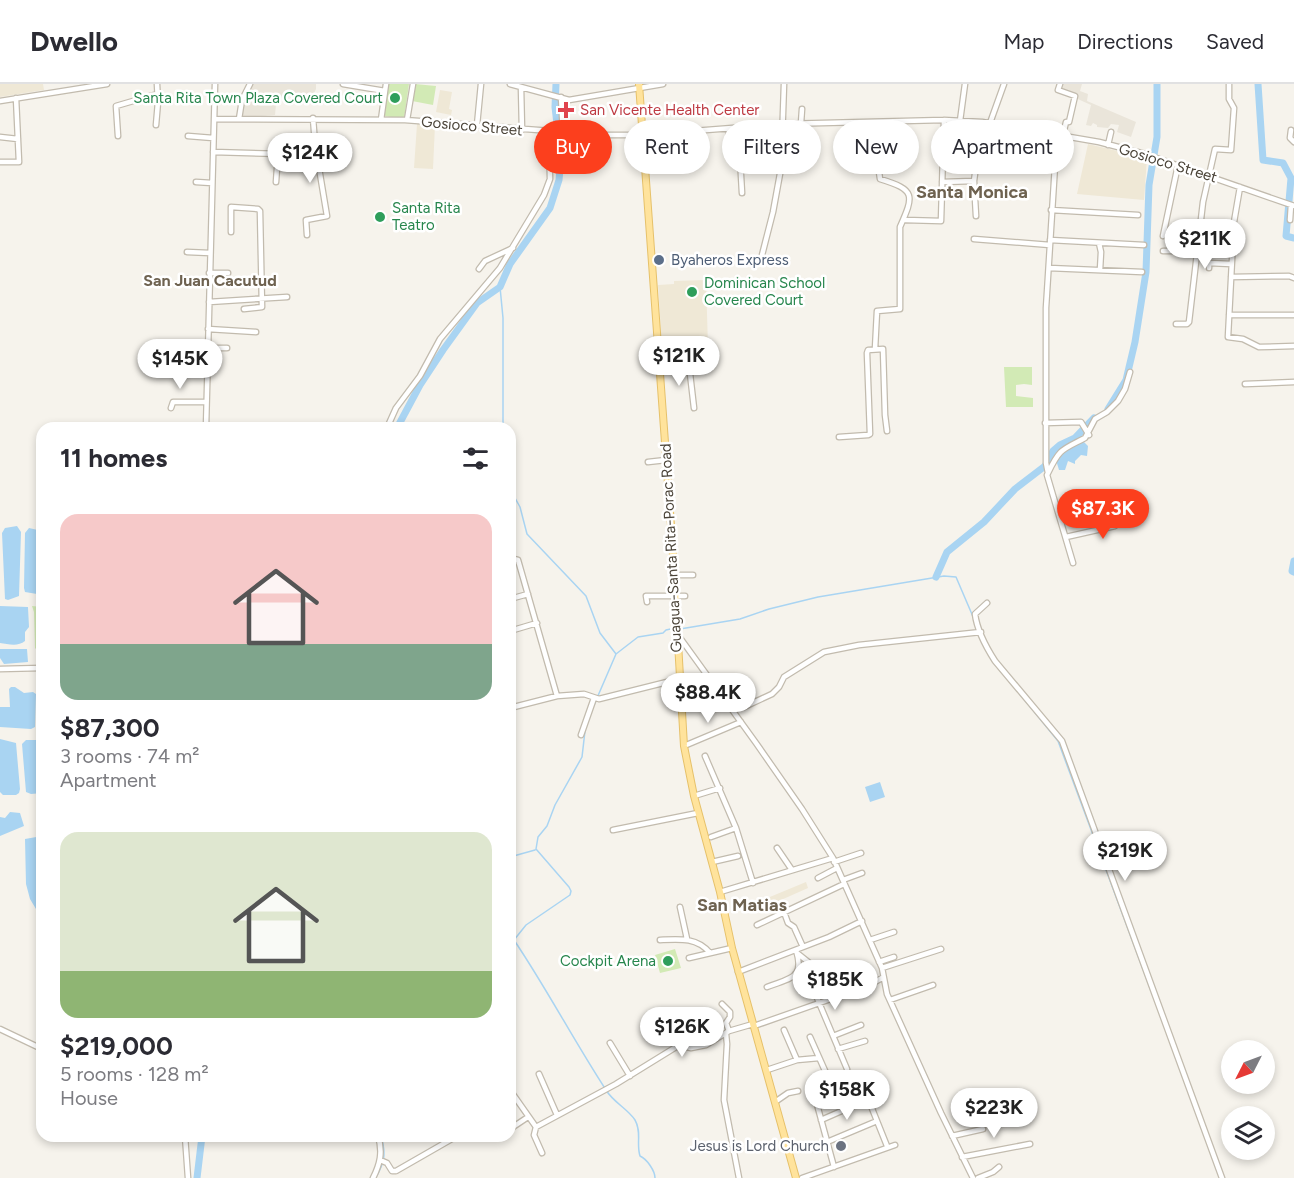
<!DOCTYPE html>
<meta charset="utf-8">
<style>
:root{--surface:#fff;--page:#f7f7f7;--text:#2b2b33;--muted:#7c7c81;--line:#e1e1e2;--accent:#fc3f1d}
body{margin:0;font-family:Figtree,sans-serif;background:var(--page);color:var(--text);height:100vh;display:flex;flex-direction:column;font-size:22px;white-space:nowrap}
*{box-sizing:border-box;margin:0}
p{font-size:20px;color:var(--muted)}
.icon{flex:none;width:33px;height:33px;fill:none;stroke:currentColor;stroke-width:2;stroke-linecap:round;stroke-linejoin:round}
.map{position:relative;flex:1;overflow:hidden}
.drawer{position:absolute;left:36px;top:338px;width:480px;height:720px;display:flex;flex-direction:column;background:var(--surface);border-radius:18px;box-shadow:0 3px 9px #0003}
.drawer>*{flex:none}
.guide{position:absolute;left:534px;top:36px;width:570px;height:54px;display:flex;gap:12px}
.needle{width:39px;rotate:228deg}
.tools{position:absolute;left:1221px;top:956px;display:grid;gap:12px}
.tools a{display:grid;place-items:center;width:54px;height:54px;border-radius:50%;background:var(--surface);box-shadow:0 3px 9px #0003;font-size:30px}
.price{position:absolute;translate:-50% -51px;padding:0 14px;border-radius:21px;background:#fff;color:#222;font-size:20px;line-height:39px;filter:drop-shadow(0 2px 3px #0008)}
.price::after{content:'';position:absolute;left:50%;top:36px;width:18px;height:14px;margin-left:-9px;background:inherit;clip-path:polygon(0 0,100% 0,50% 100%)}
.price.on{background:var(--accent);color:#fff}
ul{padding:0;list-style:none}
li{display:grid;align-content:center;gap:12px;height:318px;padding:0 24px}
li span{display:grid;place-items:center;height:186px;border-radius:18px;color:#555}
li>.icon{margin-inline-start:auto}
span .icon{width:108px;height:108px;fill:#fffc;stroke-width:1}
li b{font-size:26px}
h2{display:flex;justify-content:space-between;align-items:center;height:72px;padding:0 24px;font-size:26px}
.tag{padding:0 21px;border-radius:27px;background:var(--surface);box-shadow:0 3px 9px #0003;font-size:21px;line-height:54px}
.tag.on{background:var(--accent);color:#fff}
header{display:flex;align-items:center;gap:36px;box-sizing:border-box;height:84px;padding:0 30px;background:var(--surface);border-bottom:2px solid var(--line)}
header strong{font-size:28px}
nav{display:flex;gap:33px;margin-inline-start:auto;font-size:21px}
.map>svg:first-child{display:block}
</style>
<header>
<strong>Dwello</strong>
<nav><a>Map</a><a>Directions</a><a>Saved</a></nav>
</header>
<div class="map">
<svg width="1294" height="1094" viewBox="0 0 1294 1094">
<rect width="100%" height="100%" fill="#f6f3ec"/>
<path fill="#eae5da" d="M251 0H316V5L311 16H302L286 9 276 20 275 31 240 34Z
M1060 0H1082L1080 7 1088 10 1087 17 1136 38 1131 53 1117 48 1119 41 1111 40 1108 44 1097 43V41L1093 39 1091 42 1086 41 1091 21 1058 6Z"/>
<path fill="#efe8d6" d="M0 0H43L44 6 0 13Z
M440 6 452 8 449 25 452 26 451 31 436 28Z
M417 40 435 41 433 85 414 84Z
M1088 60 1147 74 1144 116 1077 110Z
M706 196 708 263 662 264 658 201 674 200V197Z
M806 798 808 804 763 824 760 817Z"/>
<path fill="#d2eab5" d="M389 0H409L404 35 384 32Z
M415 0 436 2 433 21 412 17Z
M1004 283H1032V301L1024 300 1016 301V312L1033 314V323H1006Z
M32 522 42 523 39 555 42 557V566H37L35 564 34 528Z
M675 865 681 884 660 889 655 871Z"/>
<path fill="#a9d4f2" d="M1083 357 1088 362 1087 372 1081 371 1075 377V380L1068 377 1065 386H1059L1056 376 1064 366Z
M17 442 21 448 19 512 8 516 5 515 2 449 5 444Z
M29 444 42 447C42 463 45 497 37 510L25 508 24 504 25 449Z
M0 522 28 523 29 543 25 548V557C18 563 8 560 0 559Z
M0 565H27L28 578 4 580 0 574Z
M11 603H15L24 609 33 608 36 610 35 643 31 645 0 643V623H10L9 605Z
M0 655 16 659 20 705 19 709 16 711H3L0 708Z
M26 656H42V709L31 710 26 708 22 660Z
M880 698 885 713 870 718 865 703Z
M10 728 20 729 24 742 0 752V733L5 734Z
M42 752V835L30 815 26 800 25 755Z"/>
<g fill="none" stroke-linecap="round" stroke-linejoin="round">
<path stroke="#a9d4f2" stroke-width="1.5" d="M500 203 503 234V344
M510 405 520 423 527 450 586 512 600 549 616 570 597 614
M680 545 740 535 769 525 818 513 944 492 956 493 974 535
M616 570 638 553 663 549 666 546 675 544
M1015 604 1058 657 1153 912
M592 625 596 617
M585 647 582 673 555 721 547 742 538 753 536 765 569 803 571 807 570 811 526 841 514 856C547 905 574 957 606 1006 613 1018 628 1025 635 1036 642 1048 636 1060 640 1072 647 1075 655 1087 655 1094
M510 773 535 766
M1191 1015 1217 1086
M376 1093C385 1078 386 1069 381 1052"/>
<path stroke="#a9d4f2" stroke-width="7" d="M1258 0 1263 76 1283 79 1291 94 1286 152 1294 154
M1108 325 1126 296 1135 258 1146 188 1149 101 1157 53V0
M397 344 420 301 443 266 477 219 500 203 510 180 550 124 559 96 561 74 555 23 556 0
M1294 477 1292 487 1294 488
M936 493 947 468 984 438 1015 405 1045 382 1053 367 1060 361 1075 354 1094 334
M197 1094 202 1052"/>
<defs>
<path id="minor" d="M343 0 385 7
M510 0 569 16 663 0
M1060 0 1058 6 1075 12 1069 38H1066L1063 51
M521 3 522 46
M561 13 563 49
M0 17 107 0
M214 35 405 36 605 51H642L782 40 944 36 982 38 1099 58 1145 70 1294 122
M239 35 242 16 250 0
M381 36 386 0
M407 36 413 0
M960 37 965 0
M801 39 802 25
M990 39 1004 0
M156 41 158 18 157 0
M477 41 481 0
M729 45V69L733 73 740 74 742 109
M1291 46 1290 54 1294 58
M1057 50 1046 224V379L1048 389 1047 391 1073 479
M118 52 116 22 157 10
M188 52 213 54
M0 53 18 55
M943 56H979
M1108 61 1111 48
M213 68 284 70
M0 78H19L16 14
M974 97 976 132
M196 98 212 99
M276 98 278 70
M942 98 974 97 982 38
M1240 103 1234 138 1228 253 1243 255 1259 263 1294 262
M1051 126 1138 131
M905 136 941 137 944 36
M1290 136 1291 121
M231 148V123L258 125 260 127 262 223 244 225
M307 151 306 136 327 132 315 60 313 34
M1163 152 1178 81
M974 155 1050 161
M1050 156 1144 161
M1099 159 1101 168 1100 186
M1163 167H1196
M1181 167 1183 154
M187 168 210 169
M783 179 763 177 761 175 773 128 784 68 782 58 784 0
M1049 184 1142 188
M1209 184V179L1231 180
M479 185 485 177 513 164
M209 189H228
M1231 193 1289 192 1294 194
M187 195 209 198
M209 218 287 213
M1229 231H1294
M1176 240H1187L1189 238 1203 118 1215 65 1231 66 1234 24 1229 15V0
M208 245 256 248
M208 264H227
M875 265 877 227 900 225V143C914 111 916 106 880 95L879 88
M660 287 688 284
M1245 300 1294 298
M171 324 173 318H206
M694 324 689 281 709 280
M1045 339 1081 338 1089 351
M206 344 215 0
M387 344 396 324 420 292 440 255 500 184 544 111 550 95 549 48
M839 353 868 351 870 350 867 269 868 266 883 265 885 331 887 347
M648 378 666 376
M1048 389C1060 364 1062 366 1085 354L1095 335 1107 328 1118 317 1125 305 1130 288
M1066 453 1115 442 1121 436 1136 435
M510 474 518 476 557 612
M673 491H693
M510 515 528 510
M647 518 646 512H685
M987 519 975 530C977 546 986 563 995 577L1062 657 1222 1094
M510 547 537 539
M678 551 756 659 802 725 833 774 882 884 887 910 941 1029 973 1094
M0 585 42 584
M731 623H744L772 610 779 603 784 593 824 568 859 561 981 548
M510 624 557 612 584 610 599 615 679 595
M581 651 594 614
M684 662 741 638
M705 672 736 744 753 799
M694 712 720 704
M613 746 698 729
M711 753 736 744
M777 764 792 786
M712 778 738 772
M834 778 861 769
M818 794 837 784
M843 796 862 789
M720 808 833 774
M680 823 687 855
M784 828 788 839 794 843 803 863
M757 841 844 800
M660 856C679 855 697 853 710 869
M870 856 894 848
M797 869 812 881 818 891
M689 874 732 864
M879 878 894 873
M882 884 941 865
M738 888 829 853 862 837
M795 890 804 899 812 902 847 985
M767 903C790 894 805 895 796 866
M864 904 882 894
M890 916 933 901
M722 920 730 928V933L726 939 729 947
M754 942 842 911
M0 945 42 965
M784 946 797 976
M726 950 727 960 724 1016 739 1094
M833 952 861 941
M810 953 826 989
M610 959 630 992
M838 965 865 957
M767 986 797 976 819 974
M539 990 557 1031
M812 1002 834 1083
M510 1006 536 1043 616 1000 676 963 682 962 691 964 706 961 729 947 753 940
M815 1012 859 992 887 1062
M775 1018 788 1009 798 1007
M821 1036 869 1015
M536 1043 534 1051 542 1069
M510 1045 528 1033
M185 1052 188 1094
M952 1052 983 1045
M827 1058 877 1037
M962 1073 1030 1060
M380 1076 387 1079 392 1087H396L457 1052
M373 1094C380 1080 383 1068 378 1052
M802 1094 895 1061
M978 1094 993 1088 999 1083"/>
<path id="major" d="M639 0 672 455 684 662 694 712 720 808 732 864 796 1094"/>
</defs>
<use href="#minor" stroke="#c2bbae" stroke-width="7"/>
<use href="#major" stroke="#e6c16a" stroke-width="8"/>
<use href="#minor" stroke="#fff" stroke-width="4.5"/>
<use href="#major" stroke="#ffe39c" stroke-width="6"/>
</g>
<g fill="#2e9e5b" stroke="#fff" stroke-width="2">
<circle cx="395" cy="14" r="6"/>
<circle cx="380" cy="133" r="6"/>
<circle cx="692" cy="208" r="6"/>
<circle cx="668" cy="877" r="6"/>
</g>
<path fill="#e0444e" stroke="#fff" stroke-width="2" d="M563 17h6v6h6v6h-6v6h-6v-6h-6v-6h6z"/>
<circle fill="#5c6f8a" stroke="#fff" stroke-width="2" cx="659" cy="176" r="6"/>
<circle fill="#6b7280" stroke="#fff" stroke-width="2" cx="841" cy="1062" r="6"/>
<g text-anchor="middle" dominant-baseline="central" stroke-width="5" stroke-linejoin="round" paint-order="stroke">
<g font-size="15" fill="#27864d" stroke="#fff" text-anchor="end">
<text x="383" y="14">Santa Rita Town Plaza Covered Court</text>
<text x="392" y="124" text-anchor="start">Santa Rita<tspan x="392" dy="17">Teatro</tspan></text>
<text x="704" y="199" text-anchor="start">Dominican School<tspan x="704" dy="17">Covered Court</tspan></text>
<text x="656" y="877">Cockpit Arena</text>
</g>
<g font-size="15" fill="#be3a42" stroke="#fff" text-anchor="start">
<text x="580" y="26">San Vicente Health Center</text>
</g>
<g font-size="15" fill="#4b4439" stroke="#fff">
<text transform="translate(472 42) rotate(5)">Gosioco Street</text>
<text transform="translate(1168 79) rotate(17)">Gosioco Street</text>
<text transform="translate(671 464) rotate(-93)">Guagua-Santa Rita-Porac Road</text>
</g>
<g font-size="15" fill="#4e5e75" stroke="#fff" text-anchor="start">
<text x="671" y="176">Byaheros Express</text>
</g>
<g font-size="15" fill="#5b616d" stroke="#fff" text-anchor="end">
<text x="829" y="1062">Jesus is Lord Church</text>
</g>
<g font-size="16" font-weight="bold" fill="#6e6250" stroke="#fff">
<text x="210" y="196">San Juan Cacutud</text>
</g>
<g font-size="18" font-weight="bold" fill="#6e6250" stroke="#fff">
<text x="972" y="108">Santa Monica</text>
<text x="742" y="821">San Matias</text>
</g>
</g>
</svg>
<div class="tools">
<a><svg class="needle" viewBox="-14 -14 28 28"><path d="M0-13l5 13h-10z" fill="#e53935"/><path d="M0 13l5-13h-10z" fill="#7c7c81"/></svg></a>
<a><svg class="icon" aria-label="layers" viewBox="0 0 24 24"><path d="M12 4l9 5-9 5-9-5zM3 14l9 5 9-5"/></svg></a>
</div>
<b class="price" style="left:310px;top:100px">$124K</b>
<b class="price" style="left:1205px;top:186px">$211K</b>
<b class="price" style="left:679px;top:303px">$121K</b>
<b class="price" style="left:180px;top:306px">$145K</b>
<b class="price on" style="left:1103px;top:456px">$87.3K</b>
<b class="price" style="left:708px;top:640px">$88.4K</b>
<b class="price" style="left:1125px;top:798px">$219K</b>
<b class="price" style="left:835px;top:927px">$185K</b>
<b class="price" style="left:682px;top:974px">$126K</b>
<b class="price" style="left:847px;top:1037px">$158K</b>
<b class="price" style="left:994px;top:1055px">$223K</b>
<div class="guide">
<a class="tag on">Buy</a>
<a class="tag">Rent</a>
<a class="tag">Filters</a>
<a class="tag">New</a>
<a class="tag">Apartment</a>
</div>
<section class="drawer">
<h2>11 homes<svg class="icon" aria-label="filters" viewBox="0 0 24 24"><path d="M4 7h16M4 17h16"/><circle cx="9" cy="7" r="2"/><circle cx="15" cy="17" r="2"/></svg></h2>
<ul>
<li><span style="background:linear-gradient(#f6c9c9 70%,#7fa58c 0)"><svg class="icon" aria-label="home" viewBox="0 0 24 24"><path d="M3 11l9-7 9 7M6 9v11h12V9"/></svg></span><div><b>$87,300</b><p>3 rooms · 74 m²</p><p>Apartment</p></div></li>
<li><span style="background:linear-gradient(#dfe7d0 75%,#8fb573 0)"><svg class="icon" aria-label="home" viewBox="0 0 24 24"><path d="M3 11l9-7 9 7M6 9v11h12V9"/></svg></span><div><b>$219,000</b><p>5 rooms · 128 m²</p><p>House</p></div></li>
</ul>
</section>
</div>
